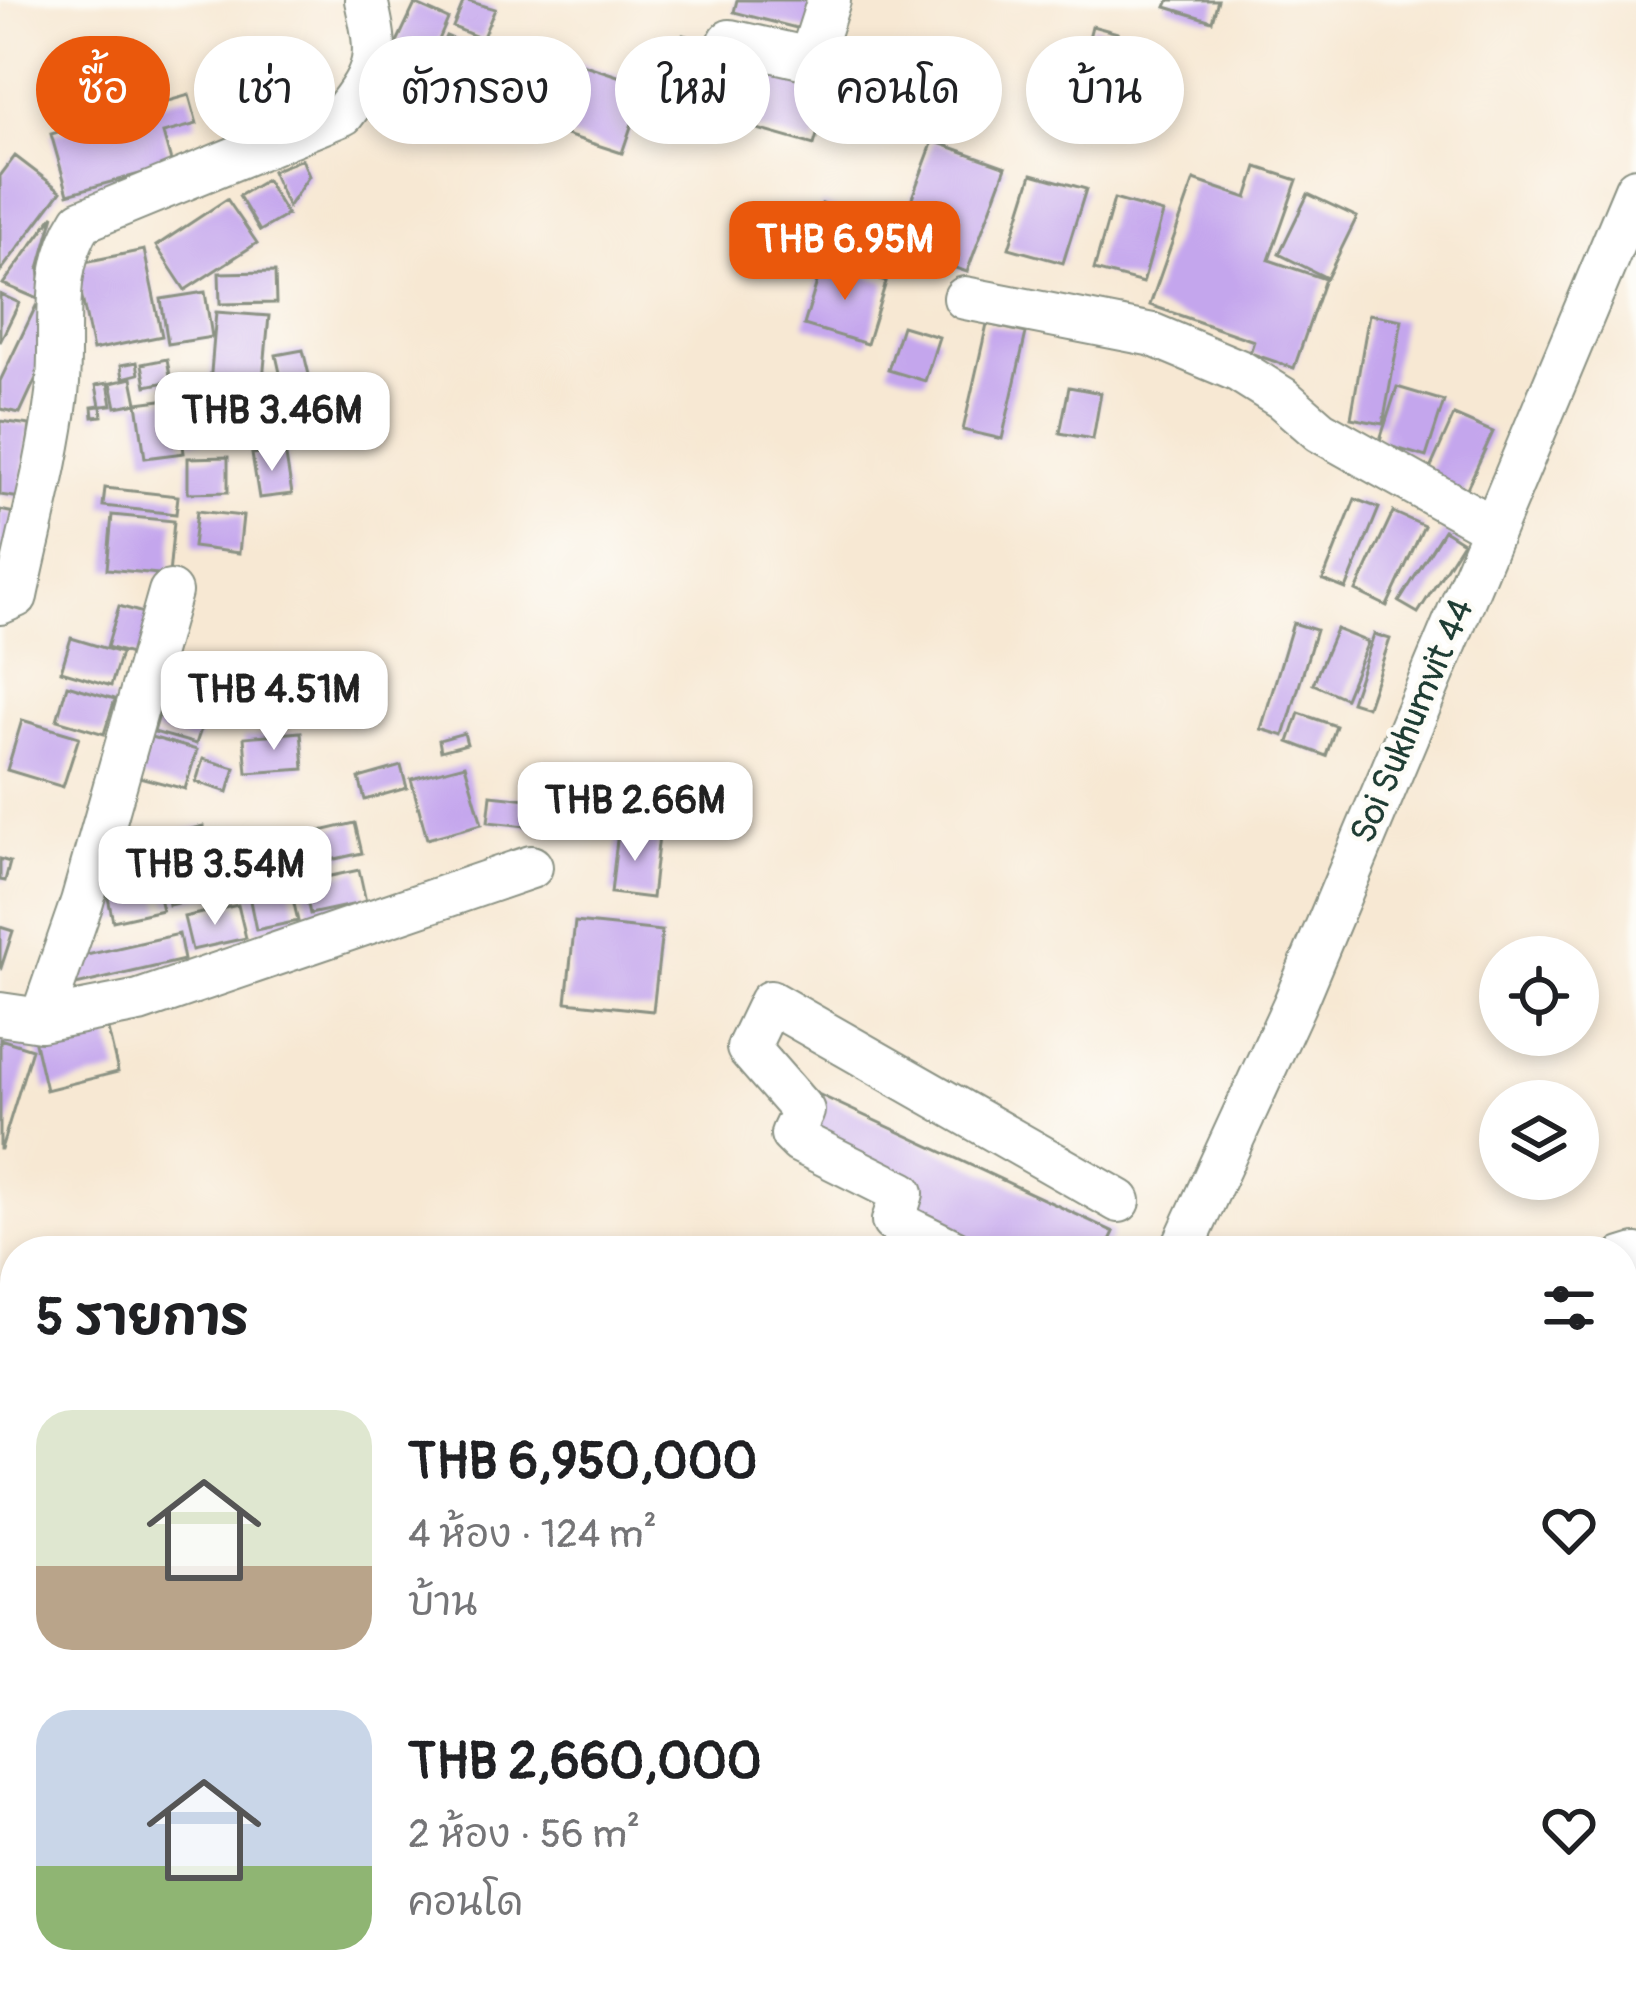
<!DOCTYPE html>
<html lang="th">
<meta charset="utf-8">
<style>
:root{--surface:#fff;--page:#f6f6f6;--text:#202124;--muted:#757577;--accent:#ea580c}
body{margin:0;font-family:Pangolin,"Playpen Sans Thai",sans-serif;background:var(--page);color:var(--text);height:100vh;display:flex;flex-direction:column;font-size:45px;white-space:nowrap}
*{box-sizing:border-box;margin:0}
p{font-size:39px;color:var(--muted)}
.icon{flex:none;width:66px;height:66px;fill:none;stroke:currentColor;stroke-width:2;stroke-linecap:round;stroke-linejoin:round}
.map{position:relative;flex:1;overflow:hidden}
.drawer{position:absolute;left:0px;top:1236px;width:1638px;height:771px;display:flex;flex-direction:column;background:var(--surface);border-radius:48px 48px 0 0;box-shadow:0 6px 18px #0003}
.drawer>*{flex:none}
.hud{position:absolute;left:36px;top:36px;width:1566px;height:108px;display:flex;gap:24px}
.fabs{position:absolute;left:1479px;top:936px;display:grid;gap:24px}
.fabs a{display:grid;place-items:center;width:120px;height:120px;border-radius:50%;background:var(--surface);box-shadow:0 6px 18px #0003;font-size:60px}
.price{position:absolute;translate:-50% -102px;padding:0 27px;border-radius:24px;background:#fff;color:#222;font-size:39px;line-height:78px;filter:drop-shadow(0 3px 6px #0008)}
.price::after{content:'';position:absolute;left:50%;top:72px;width:36px;height:27px;margin-left:-18px;background:inherit;clip-path:polygon(0 0,100% 0,50% 100%)}
.price.on{background:var(--accent);color:#fff}
ul{padding:0;list-style:none}
li{display:flex;align-items:center;gap:36px;height:300px;padding:0 36px}
li span{display:grid;place-items:center;flex:none;width:336px;height:240px;border-radius:36px;color:#555}
li>.icon{margin-inline-start:auto}
span .icon{width:144px;height:144px;fill:#fffc;stroke-width:1}
li b{font-size:51px}
h2{display:flex;justify-content:space-between;align-items:center;height:144px;padding:0 36px;font-size:51px}
.pill{padding:0 42px;border-radius:54px;background:var(--surface);box-shadow:0 6px 18px #0003;font-size:42px;line-height:108px}
.pill.on{background:var(--accent);color:#fff}
.map>svg:first-child{display:block}
</style>
<div class="map">
<svg width="1636" height="2005" viewBox="0 0 1636 2005">
<rect width="100%" height="100%" fill="#fdfcf7"/>
<filter id="ink" filterUnits="userSpaceOnUse"><feTurbulence type="fractalNoise" baseFrequency=".00833" numOctaves="2"/><feDisplacementMap in="SourceGraphic" scale="24" xChannelSelector="R" yChannelSelector="G"/><feConvolveMatrix kernelMatrix="1 2 1 2 8 2 1 2 1" color-interpolation-filters="sRGB"/></filter>
<filter id="wash" filterUnits="userSpaceOnUse"><feTurbulence type="fractalNoise" baseFrequency=".004" numOctaves="4" result="noise"/><feDisplacementMap in="SourceGraphic" scale="48" xChannelSelector="R" yChannelSelector="G"/><feGaussianBlur stdDeviation="2.7" result="paint"/><feColorMatrix in="noise" values="0 0 0 0 0 0 0 0 0 0 0 0 0 0 0 0 0 1.4 0 .05"/><feComposite in="paint" operator="in"/></filter>
<g filter="url(#wash)">
<rect width="100%" height="100%" fill="#f7e8d3"/>
<path fill="#dcd6f6" d="M0 1562 15 1568V1992H1159L1194 2005H0Z"/>
<g id="blocks">
<path fill="#c4a6ed" d="M464 0 495 9 482 39 453 27Z
M737 0H821L812 32 734 12Z
M1169 0H1218L1212 21 1166 7Z
M415 4 448 19 432 56 397 42Z
M1092 26 1118 33 1114 51 1129 55 1123 78 1105 74 1100 91 1077 85Z
M683 35 834 78 814 145 663 102Z
M446 36 503 60 486 100 429 77Z
M515 42 645 85 622 153 492 111Z
M1136 45 1151 49 1141 87 1126 83Z
M189 95 197 124 163 133 172 165 68 194 51 134Z
M933 141 1006 167 967 272 894 246Z
M15 156 61 191 0 272V176Z
M302 159 309 176 288 207 272 171Z
M1257 167 1297 180 1269 260 1325 279 1294 368 1250 353 1254 341 1150 305 1194 180 1247 198Z
M1032 174 1086 189 1063 263 1009 248Z
M266 180 287 215 260 231 239 196Z
M1308 194 1357 217 1327 278 1279 254Z
M227 199 257 243 185 290 156 246Z
M1114 199 1163 213 1143 283 1094 270Z
M822 204 844 212 831 244 809 236Z
M54 215 39 268 43 301 3 284Z
M144 250 162 336 93 350 75 264Z
M823 262 886 282 867 344 804 325Z
M275 272 276 303 220 304 219 273Z
M205 292 212 337 168 344 161 299Z
M0 294 19 303 0 342Z
M36 306 43 309 49 350 20 413 0 409V381Z
M216 312 269 316 262 390 210 385Z
M1369 314 1402 320 1383 424 1351 418Z
M987 324 1026 333 1002 439 963 430Z
M902 326 939 337 925 381 888 370Z
M303 350 310 379 283 386 276 355Z
M167 359 171 381 146 386 142 364Z
M137 362 139 374 123 378 121 365Z
M132 378 137 403 116 407 111 383Z
M108 383 112 405 101 406 102 416 93 417 92 407 100 406 96 385Z
M1069 387 1101 393 1093 439 1060 433Z
M1397 387 1444 401 1426 457 1379 443Z
M177 398 184 453 145 458 137 403Z
M284 403 286 434 256 436 253 405Z
M221 408 226 436 192 442 187 414Z
M1454 415 1493 432 1457 510 1419 494Z
M0 421 30 425 21 498 0 495Z
M285 450 292 494 259 498 252 454Z
M228 457V492L188 493V458Z
M105 488 178 496 176 514 103 506Z
M1355 499 1379 508 1346 589 1323 580Z
M0 510 14 513 2 566H0Z
M197 511 243 516 239 553 193 547Z
M1393 512 1424 526 1387 606 1356 591Z
M112 515 174 521 169 575 107 569Z
M1444 530 1463 542 1418 613 1399 602Z
M119 606 157 617 144 658 107 647Z
M1293 623 1316 630 1284 736 1261 729Z
M1336 629 1368 642 1345 698 1313 684Z
M1374 634 1390 639 1367 707 1351 702Z
M71 638 121 653 111 686 61 671Z
M276 663 280 712 215 717 212 669Z
M67 685 115 699 104 734 57 720Z
M160 711 203 723 196 744 154 732Z
M1299 713 1336 726 1326 756 1289 742Z
M22 720 79 737 63 787 7 770Z
M301 732 304 769 247 773 244 737Z
M464 733 467 744 441 751 439 740Z
M151 737 197 750 185 789 139 777Z
M203 759 235 768 228 792 196 782Z
M465 765 482 824 427 839 411 779Z
M401 766 407 788 365 800 359 778Z
M491 795 608 808 605 834 488 822Z
M355 823 362 853 223 884 216 855Z
M203 826 208 850 162 861 156 837Z
M618 831 659 835 652 898 611 893Z
M214 856 222 893 169 905 161 868Z
M0 859 10 862 5 881 0 880Z
M359 870 366 902 310 914 303 882Z
M153 873 162 910 113 921 105 884Z
M289 882 298 921 256 930 248 891Z
M238 905 246 938 192 950 184 917Z
M575 922 662 931 653 1011 566 1002Z
M0 927 13 931 1 968 0 967Z
M179 934 184 960 76 985 69 959Z
M105 1017 118 1072 46 1090 33 1034Z
M0 1039 32 1049 1 1149H0Z
M818 1094 1114 1232 1105 1251H986L901 1211 799 1134Z
M1623 1346 1632 1361 1636 1359V1465L1623 1444Z
M0 1585 15 1591V1658L0 1652Z
M1636 1644V1732L1626 1736 1623 1650Z
M0 1871 15 1876V1992H23L19 2005H0Z
M1636 1909V1959L1627 1968 1623 1964V1921Z
M897 1992H971L967 2005H892Z
M1101 1992H1132L1138 1995 1133 2005H1094Z
M1367 1992H1574L1576 2005H1369Z
M70 1993 109 2004V2005H66Z"/>
</g>
</g>
<g filter="url(#ink)">
<use href="#blocks" fill-opacity="0" stroke="#8b9284" stroke-width="3"/>
<g fill="none" stroke-linecap="round" stroke-linejoin="round">
<defs>
<path id="minor" d="M730 41 810 59 829 0
M965 298 1153 335 1239 371 1282 398 1320 431 1492 527
M0 603 16 596C30 529 49 461 57 394 64 335 48 273 82 221L343 114C379 68 379 57 366 0
M0 1014 41 1020 139 1001 531 867
M41 1020 82 902 170 592
M954 1251 893 1221 902 1193 800 1142 792 1134 803 1111 748 1048 770 1002 1119 1201
M1181 1251 1294 1005 1636 189
M1623 1259 1636 1255
M0 1557 15 1563
M0 1695 15 1700
M1623 1760 1636 1764
M1623 1978 1636 1987
M746 1992 776 2005
M39 2005 43 1992
M235 2005 239 1992
M298 2005 302 1992
M371 2005 375 1992
M450 2005 455 1992
M534 2005 539 1992"/>
</defs>
<use href="#minor" stroke="#8b9284" stroke-width="46"/>
<use href="#minor" stroke="#fff" stroke-width="42"/>
</g>
</g>
<g text-anchor="middle" dominant-baseline="central" stroke-width="9" stroke-linejoin="round" paint-order="stroke">
<g font-size="36" fill="#1f3d34" stroke="#fdfcf7">
<text transform="translate(1412 721) rotate(-67)">Soi Sukhumvit 44</text>
</g>
</g>
</svg>
<div class="fabs">
<a><svg class="icon" aria-label="locate" viewBox="0 0 24 24"><circle cx="12" cy="12" r="6"/><path d="M12 2v4M12 18v4M2 12h4M18 12h4"/></svg></a>
<a><svg class="icon" aria-label="layers" viewBox="0 0 24 24"><path d="M12 4l9 5-9 5-9-5zM3 14l9 5 9-5"/></svg></a>
</div>
<b class="price on" style="left:845px;top:303px">THB 6.95M</b>
<b class="price" style="left:272px;top:474px">THB 3.46M</b>
<b class="price" style="left:274px;top:753px">THB 4.51M</b>
<b class="price" style="left:635px;top:864px">THB 2.66M</b>
<b class="price" style="left:215px;top:928px">THB 3.54M</b>
<div class="hud">
<a class="pill on">ซื้อ</a>
<a class="pill">เช่า</a>
<a class="pill">ตัวกรอง</a>
<a class="pill">ใหม่</a>
<a class="pill">คอนโด</a>
<a class="pill">บ้าน</a>
</div>
<section class="drawer">
<h2>5 รายการ<svg class="icon" aria-label="filters" viewBox="0 0 24 24"><path d="M4 7h16M4 17h16"/><circle cx="9" cy="7" r="2"/><circle cx="15" cy="17" r="2"/></svg></h2>
<ul>
<li><span style="background:linear-gradient(#dfe7d0 65%,#b9a48a 0)"><svg class="icon" aria-label="home" viewBox="0 0 24 24"><path d="M3 11l9-7 9 7M6 9v11h12V9"/></svg></span><div><b>THB 6,950,000</b><p>4 ห้อง · 124 m²</p><p>บ้าน</p></div><svg class="icon" aria-label="heart" viewBox="0 0 24 24"><path d="M12 20l-8-8c-3-5 5-10 8-4 3-6 11-1 8 4z"/></svg></li>
<li><span style="background:linear-gradient(#c9d6e8 65%,#8fb573 0)"><svg class="icon" aria-label="home" viewBox="0 0 24 24"><path d="M3 11l9-7 9 7M6 9v11h12V9"/></svg></span><div><b>THB 2,660,000</b><p>2 ห้อง · 56 m²</p><p>คอนโด</p></div><svg class="icon" aria-label="heart" viewBox="0 0 24 24"><path d="M12 20l-8-8c-3-5 5-10 8-4 3-6 11-1 8 4z"/></svg></li>
</ul>
</section>
</div>
